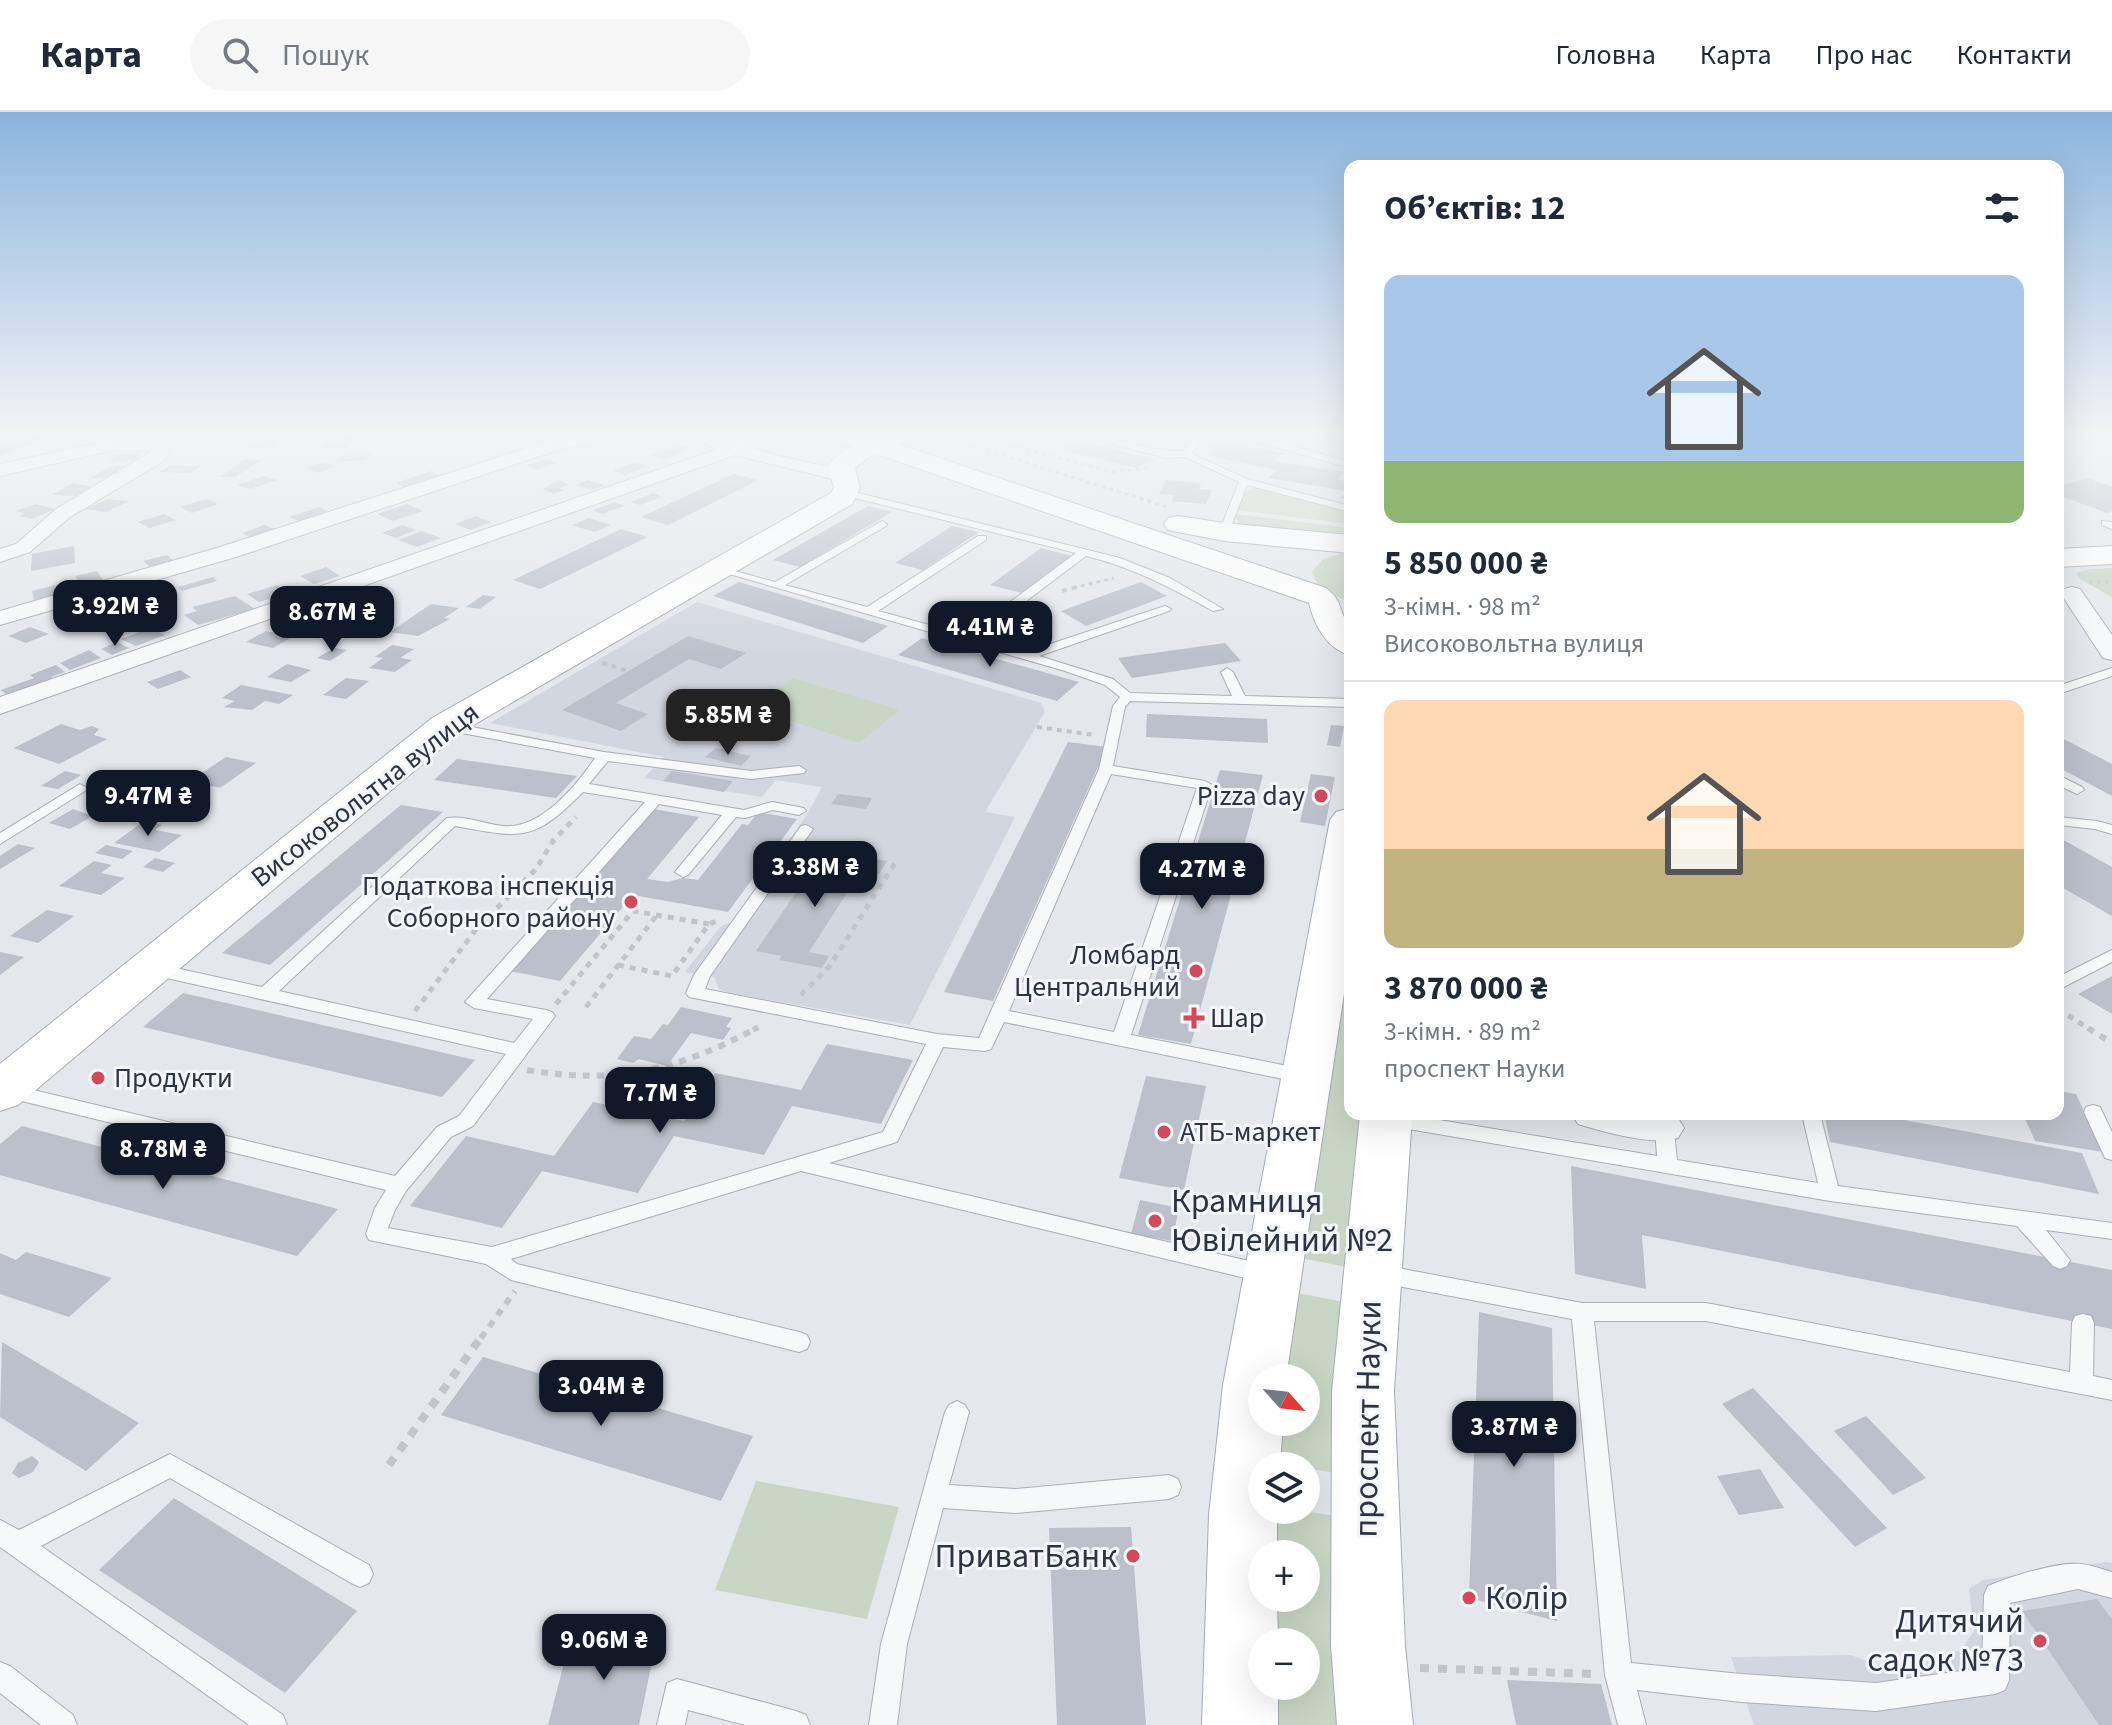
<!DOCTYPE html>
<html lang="uk">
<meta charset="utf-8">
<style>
:root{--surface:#fff;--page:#f6f6f7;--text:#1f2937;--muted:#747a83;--line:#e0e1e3;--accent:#111827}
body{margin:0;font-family:"Source Sans 3",sans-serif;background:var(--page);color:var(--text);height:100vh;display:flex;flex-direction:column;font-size:30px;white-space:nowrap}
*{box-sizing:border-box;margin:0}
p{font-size:26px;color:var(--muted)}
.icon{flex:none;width:44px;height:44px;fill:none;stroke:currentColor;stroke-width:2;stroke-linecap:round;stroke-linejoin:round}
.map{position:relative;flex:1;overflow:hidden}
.details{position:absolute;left:1344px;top:48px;width:720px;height:960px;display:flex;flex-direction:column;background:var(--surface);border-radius:16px;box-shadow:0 8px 32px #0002}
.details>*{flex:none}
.needle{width:52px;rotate:117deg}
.tools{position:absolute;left:1248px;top:1252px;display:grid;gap:16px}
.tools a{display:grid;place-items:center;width:72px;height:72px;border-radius:50%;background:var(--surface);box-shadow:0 8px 32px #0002;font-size:40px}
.price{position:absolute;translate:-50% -68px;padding:0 18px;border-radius:16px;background:var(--accent);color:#fff;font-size:26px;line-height:52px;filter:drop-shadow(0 2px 4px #0008)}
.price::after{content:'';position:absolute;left:50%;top:48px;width:24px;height:18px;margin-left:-12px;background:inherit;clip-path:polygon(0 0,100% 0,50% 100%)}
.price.selected{background:#222;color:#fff}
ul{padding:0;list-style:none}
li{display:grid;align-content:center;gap:16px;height:424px;padding:0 40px}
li+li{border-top:2px solid var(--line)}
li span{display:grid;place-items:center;height:248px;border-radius:16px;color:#555}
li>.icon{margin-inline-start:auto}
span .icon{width:144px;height:144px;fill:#fffc;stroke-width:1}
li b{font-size:34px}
h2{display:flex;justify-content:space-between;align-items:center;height:96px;padding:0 40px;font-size:34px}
header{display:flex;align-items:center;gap:48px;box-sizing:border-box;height:112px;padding:0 40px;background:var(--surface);border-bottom:2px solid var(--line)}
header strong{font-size:38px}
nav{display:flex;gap:44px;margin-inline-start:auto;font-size:28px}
.search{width:560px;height:72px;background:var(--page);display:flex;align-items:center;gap:20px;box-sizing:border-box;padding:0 28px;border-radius:44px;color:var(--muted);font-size:30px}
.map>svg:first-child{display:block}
</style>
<header>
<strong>Карта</strong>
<div class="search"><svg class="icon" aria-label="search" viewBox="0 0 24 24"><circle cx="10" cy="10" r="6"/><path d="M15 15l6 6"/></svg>Пошук</div>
<nav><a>Головна</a><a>Карта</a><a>Про нас</a><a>Контакти</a></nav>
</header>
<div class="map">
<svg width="2112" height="1613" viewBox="0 0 2112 1613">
<rect width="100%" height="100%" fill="#e4e7ec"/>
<path fill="#d2d6de" d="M697 490 1041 591 1045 600 985 700 1015 705 910 913 730 881 719 877 714 865 685 860 721 814 732 810 806 704 822 675 776 668 762 685 644 666 664 645 490 611Z
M2106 1450 2112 1451V1613H1754L1731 1545 1851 1543 1896 1561 1961 1538 1974 1519 1969 1477 1983 1468Z"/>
<path fill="#c9d6c5" d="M0 319H67L0 339Z
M1257 375 1350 399V412L1237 398 1244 381Z
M1235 402 1350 416V421L1239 413Z
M1350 439V491L1319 476 1312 460 1323 447Z
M2112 456V485L2080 467 2076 461 2090 457Z
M793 566 900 598 859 631 750 596Z
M1350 796V1002H1369L1352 1156 1295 1145Z
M1289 1179 1348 1191 1342 1362 1270 1350 1274 1310H1306V1266H1278Z
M756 1369 899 1395 867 1507 715 1478Z
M1267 1398H1297L1342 1405 1351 1613H1266V1574H1306V1530H1267V1486H1306V1442H1267Z"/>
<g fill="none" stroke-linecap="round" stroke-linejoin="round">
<path stroke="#9fb4cc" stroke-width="5" d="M0 341 57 319"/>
</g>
<path fill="#bbc0ca" d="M352 319H376L372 324H361L347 336H318L328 328H343Z
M993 319H1036L1019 327Z
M263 327 280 328 269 336 243 335Z
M1080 329 1153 347 1136 356 1063 338Z
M1222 329 1284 341 1274 347 1280 350 1345 360 1338 367 1350 371V388L1341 386 1346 379 1268 366 1277 358 1206 343 1217 336 1212 335Z
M683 333 691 335 666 348 648 343Z
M141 341 135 348 109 350 116 343Z
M372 341 366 348 333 350 347 342Z
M547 347 557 351 536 358 526 353Z
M243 348H262L235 365H220Z
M323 350 336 354 318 361 304 356Z
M636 350 648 354 624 363 613 358Z
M171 353 201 354 190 361 160 360Z
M111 354H128L111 366H90Z
M431 359 441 365 406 377 396 371Z
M733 362 759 368 668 413 641 405Z
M263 364 277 368 251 377 237 373Z
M2088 366 2112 375V399L2107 401 2058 383V374Z
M559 368 569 373 559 376 565 378 553 382 543 377Z
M588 368 605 373 592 378 575 373Z
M1166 368 1201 371 1199 377 1212 378 1206 392 1172 389 1174 383 1159 382Z
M73 371 93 375 77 384 51 383Z
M653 381 662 385 640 393 631 390Z
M108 387 129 389 106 400 85 397Z
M206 387 218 392 192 401 180 395Z
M615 390 624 394 602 402 592 398Z
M35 392 55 397 31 407 19 404 25 401 16 399Z
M407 392 423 399 393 409 377 402Z
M868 394 892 400 800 455 773 448Z
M319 395 328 399 299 409 289 405Z
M164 402 176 408 150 416 138 410Z
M476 404 491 410 470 418 455 412Z
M589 406 611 413 594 420 572 413Z
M264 413 275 417 253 426 242 421Z
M402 413 416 418 396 426 382 421Z
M952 414 979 420 923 458 895 451Z
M621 417 648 425 540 477 513 468Z
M422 419 441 426 417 435 398 428Z
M74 434 75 451 31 459 32 442Z
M1041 436 1072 444 1022 481 990 473Z
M167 443 174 449 150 455 143 449Z
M326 455 340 464 314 472 300 464Z
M97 459 103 468 81 473 75 464Z
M213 465 217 469 182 479 178 475Z
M739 470 888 514 863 531 713 484Z
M1141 470 1167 484 1086 514 1061 499Z
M55 473 58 483 34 488 32 479Z
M138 473 160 488 133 498 109 485Z
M277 473 289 481 259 490 247 482Z
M483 483 496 485 480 497 466 495Z
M235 484 255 497 198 513 184 503 197 499 192 495Z
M352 485 370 488 363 493 379 496 370 502 336 496Z
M111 491 126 496 94 506 84 502Z
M431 492 459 496 444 506 450 507 418 524 390 520Z
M317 496 338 499 325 512 299 508Z
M30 515 49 522 26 531 8 524Z
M150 516 165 523 136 534 121 527Z
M266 519 292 525 273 536 246 530Z
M688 524 746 541 721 557 689 547 616 591 648 602 621 619 562 598Z
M922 526 1079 570 1057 589 898 543Z
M117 530 129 536 112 543 101 537Z
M1225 531 1241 549 1132 566 1118 546Z
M392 533 414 537 400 546 412 548 395 560 369 556 383 546 375 545Z
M334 536 347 538 330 549 317 546Z
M89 538 101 546 70 558 60 551Z
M287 552 311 558 291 570 267 565Z
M56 553 65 560 51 565 56 568 9 585 1 578 34 566 30 563Z
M180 558 191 565 158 577 147 570Z
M346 566 369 569 346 587 323 583Z
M241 573 293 583 279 592 265 589 252 598 224 595 235 589 222 586Z
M1147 602 1267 607 1268 631 1146 625Z
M61 612 80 618 92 614 99 617 94 623 107 627 59 652 14 636Z
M1331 613 1344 614 1340 635 1327 633Z
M2058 624 2112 652V684L2058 655Z
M1068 630 1107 635 993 889 944 880Z
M716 636 751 644 741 654 705 645Z
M226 645 256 651 220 676 190 669Z
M457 647 577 664 556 686 434 668Z
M1220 658 1263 663 1191 932 1138 923Z
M65 659 81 663 58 677 41 674Z
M672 659 733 669 724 680 663 669Z
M1311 662 1335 665 1325 714 1300 710Z
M838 682 872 686 866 697 831 692Z
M401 693 443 700 270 853 222 841Z
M73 697 93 704 70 717 49 711Z
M654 697 699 705 647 767 668 770 683 766 698 768 742 712 748 713 758 700 797 707 728 800 633 783 560 869 510 859Z
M144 709 162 713 155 718 182 723 159 740 114 731Z
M2058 725 2112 755V804L2058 773Z
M18 732 35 736 0 757V744Z
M106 733 133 739 122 747 95 741Z
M849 743 887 749 879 762 861 759 809 840 829 844 822 856 779 848 782 844 756 839 820 745 844 749Z
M155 746 175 751 163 760 143 755Z
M94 749 112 753 101 761 125 766 101 783 59 774Z
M47 798 74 804 38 831 10 824Z
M0 840 24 845 0 863Z
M2112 864V902L2078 882Z
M183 881 475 948 442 985 143 915Z
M681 895 732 906 726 915 731 916 723 928 691 921 667 954 639 947 633 951 617 947 634 924 651 927 663 912 668 913Z
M827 932 913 948 881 1012 792 994 764 1043 674 1024 638 1081 542 1059 502 1116 410 1094 466 1024 554 1044 593 990 684 1009 715 961 801 978Z
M1146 964 1206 974 1184 1078 1119 1066Z
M2058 979 2076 982 2103 1040 2035 1029 2023 1002H2058Z
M1824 1002H1872L2082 1041 2099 1082 1830 1030Z
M22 1014 338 1097 297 1144 0 1063V1032Z
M1571 1054 2112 1158V1217L1642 1123 1646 1177 1575 1162Z
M1140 1088 1179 1096 1172 1129 1131 1122Z
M26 1140 112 1166 69 1205 0 1182V1141L16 1148Z
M1479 1200 1552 1216 1557 1509 1469 1486Z
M2 1230 139 1311 86 1359 0 1305Z
M483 1245 753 1324 721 1389 441 1303Z
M1753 1276 1887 1416 1855 1435 1722 1292Z
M1866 1304 1926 1366 1893 1383 1834 1319Z
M32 1344 39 1350 33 1360 19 1366 12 1361 18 1351Z
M1760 1357 1784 1396 1739 1403 1717 1364Z
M174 1386 357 1499 285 1581 99 1458Z
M1131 1415 1146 1613H1057L1049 1416Z
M2097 1487 2112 1507V1613H2099L2022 1499Z
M657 1526 639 1613H548L570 1528Z
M1507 1568 1601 1572 1612 1613H1516Z"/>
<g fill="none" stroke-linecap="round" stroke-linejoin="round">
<defs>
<path id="service" d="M1064 319C1105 319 1143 341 1184 339L1198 319 1242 320 1350 350V356L1242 326 1205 323 1192 342 1247 367 1350 394V400L1247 373 1229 420 1220 422 1219 420 1239 370 1185 345 1166 346Z
M846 378 1120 446 1170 466 1223 497 1213 499C1172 476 1132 455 1086 444L977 526 1026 540 1165 494 1171 497 1169 499 1039 544 1113 567 1130 581 1232 584 1221 560 1227 556 1233 560 1245 584 1350 587V595L1130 589 1125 595 1113 654 1205 669 1212 673 1131 923 1303 957 1309 959 1312 964 1309 969 1303 971 1004 910 991 937 985 939 943 935 897 1030 829 1051 1266 1153 1273 1156 1277 1162 1273 1168 1266 1171 801 1059 511 1147 517 1152 799 1220 807 1223 810 1230 807 1237 799 1240 511 1168 486 1152 369 1128 366 1122 375 1096 386 1078 1 984V974L8 972 395 1064 437 1015 459 1004 506 942 153 863 145 857 153 851 262 875 447 706C464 703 485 712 503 714 540 718 576 674 595 646L440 617V611L445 610 604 640 751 659 799 654 806 658 804 661 751 667 608 649 589 672 744 698 772 690 804 696 806 699 799 703 773 698 745 706 736 705 688 763 683 765 675 760 722 703 659 692 487 887 546 898 552 900 555 904 473 1014 451 1025 406 1079 395 1098 388 1116 492 1135 883 1020 926 932 689 885 686 881 694 863 801 714 806 713 813 717 710 864 705 877 937 922 979 926 1099 657 1113 594 1120 585 1105 573 1065 559 712 457 717 454 775 470 882 409 887 412 886 414 785 473 867 495 978 424H986V428L878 499 966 523 1076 441 843 383V379ZM1111 662 1197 676 1114 920 1009 899ZM583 680 645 690 465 890 474 896 533 907 514 931 279 879 455 714C521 726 533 731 583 680Z
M2102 409 2112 410V417L2102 413Z
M2112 556V564L2058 582V574Z
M2058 663 2082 675 2084 678 2077 682 2058 673Z
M80 672 87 676 85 679 0 732V721Z
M2058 705 2097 709 2112 713V722L2095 717 2058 713Z
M2112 838V850L2058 878V865Z
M2093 993 2100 995 2112 1020V1048L2105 1046 2084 1000 2086 995Z
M1384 1002H1403L1657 1044 1654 1002H1672L1677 1048 1818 1071 1802 1002H1820L1838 1074 2112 1111V1127L2046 1118 2070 1148 2067 1154 2060 1157 2053 1154 2017 1114 1830 1089 1391 1014 1384 1012 1382 1007Z
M1382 1153 1582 1191H1706L2070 1260 2072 1211 2075 1204 2083 1202 2091 1204 2094 1211 2093 1264 2112 1268V1288L1706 1209H1594L1631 1551 1741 1562 1876 1571 1982 1556 1984 1483 1988 1474C2009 1465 2059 1449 2081 1452 2091 1453 2102 1457 2112 1460V1486L2078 1477 2010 1491 2009 1568 2005 1578 1995 1582 1876 1599 1741 1590 1637 1578 1646 1613H1618L1605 1563 1572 1207 1382 1171 1375 1168 1371 1162 1375 1156Z
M957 1289 965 1293 969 1300 949 1373 1015 1377 1169 1363 1178 1367 1181 1375 1178 1383 1169 1387 1015 1401 943 1396 907 1532 897 1613H869L881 1532 945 1300 949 1293Z
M170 1342 369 1453 373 1462 369 1471 360 1475 351 1471 170 1366 41 1434 283 1603 287 1613H249L0 1435V1408L19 1418Z
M0 1550 10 1554 73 1603 77 1613H41L0 1581Z
M677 1567 796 1599 806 1603 810 1613H745L688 1598 685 1613H657L667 1571Z"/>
<path id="minor" d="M163 319H184L169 333 170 340 162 350 70 405 30 440 0 450V437L16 432 56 397 152 339 114 338 0 364V352L114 328 155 326Z
M598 319H642L633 324 564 336 236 445 0 513V499L220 435 555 327Z
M677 319H704L774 343 852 360 855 364 845 370 735 343 0 602V585L718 337Z
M2072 475 2080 477 2112 523V548L2103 546 2061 482 2064 477Z
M1572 1002H1666L1678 1006 1684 1016 1678 1026C1653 1034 1604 1020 1578 1012Z"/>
<path id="secondary" d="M885 319H908L910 323 907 328 873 342 855 356 860 376 852 392 458 622 18 993 0 999V952L432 606 831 381 834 376 828 354C841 335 865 328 885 319Z"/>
<path id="primary" d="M821 319H859L1326 476C1346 492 1336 498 1350 513V543C1327 537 1314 513 1309 491L824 324Z
M1178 404 1224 411 1350 423V441L1224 429 1168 418 1164 412 1168 406Z
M2112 434V452L2058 455V437Z
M1350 696V842L1286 1266H1262V1310H1283L1280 1354H1262V1398H1277V1442H1262V1486H1277L1278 1530H1262V1574H1278V1613H1202L1209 1403 1223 1273 1330 708 1336 700Z
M1360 1002H1412L1394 1279 1405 1534 1413 1613H1337L1331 1534 1332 1279Z"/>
</defs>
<use href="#service" stroke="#a9aeb7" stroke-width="2"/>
<use href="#minor" stroke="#a9aeb7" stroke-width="2"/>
<use href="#secondary" stroke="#a9aeb7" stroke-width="2"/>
<use href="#primary" stroke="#a3abb8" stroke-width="2"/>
<path stroke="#c2c5cb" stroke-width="3" stroke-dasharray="4 4" stroke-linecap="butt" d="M792 319 810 326
M926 319 1167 395
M957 319 1113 360 1148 356
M2058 321 2066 319
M0 333 15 335
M10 334 54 319
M2089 470H2112
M1073 476 1114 466"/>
<path stroke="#c2c5cb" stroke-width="4" stroke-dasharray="5 5" stroke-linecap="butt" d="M1062 479 1081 474
M602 551 628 559
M1037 615 1095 623"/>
<path stroke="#c2c5cb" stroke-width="5" stroke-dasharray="6 6" stroke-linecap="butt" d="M618 853 672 864 709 812 717 809
M801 883 829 855 897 748
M556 892 633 799 709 812
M586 895 657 803
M2058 897 2091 918
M415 899 477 816 536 757 553 729 576 705
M753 918 762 913"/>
<path stroke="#c2c5cb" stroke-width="6" stroke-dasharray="7 7" stroke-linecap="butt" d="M2088 916 2112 931
M527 958C616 973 678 958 757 916
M481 1226 515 1179"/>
<path stroke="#c2c5cb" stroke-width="8" stroke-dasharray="9 9" stroke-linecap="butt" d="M389 1353 482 1224
M1420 1556 1594 1562"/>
<use href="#service" fill="#f7f8fa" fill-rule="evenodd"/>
<use href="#minor" fill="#f7f8fa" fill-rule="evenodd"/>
<use href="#secondary" fill="#fff" fill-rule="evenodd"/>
<use href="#primary" fill="#fff" fill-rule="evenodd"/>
</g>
<linearGradient id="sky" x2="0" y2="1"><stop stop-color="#8bb4dd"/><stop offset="0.59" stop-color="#f3f4f6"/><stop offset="1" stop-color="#f3f4f6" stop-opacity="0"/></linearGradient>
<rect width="2112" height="545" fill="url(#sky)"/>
<g fill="#d1495b" stroke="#f4f6f9" stroke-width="3">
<circle cx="1321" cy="684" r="8"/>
<circle cx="631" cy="790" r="8"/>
<circle cx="1196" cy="859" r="8"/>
<path d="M1190 894h8v8h8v8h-8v8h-8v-8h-8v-8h8z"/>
<circle cx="98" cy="966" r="8"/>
<circle cx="1164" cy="1020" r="8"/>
<circle cx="1155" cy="1109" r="8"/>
<circle cx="1133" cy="1444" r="8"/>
<circle cx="1469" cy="1486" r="8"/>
<circle cx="2040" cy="1529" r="8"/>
</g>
<g text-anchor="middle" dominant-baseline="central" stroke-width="6" stroke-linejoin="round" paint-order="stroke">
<g font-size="28" fill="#2b3445" stroke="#f4f6f9">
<text transform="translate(365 683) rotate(-38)">Високовольтна вулиця</text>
</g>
<g font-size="28" fill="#2b3445" stroke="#f4f6f9" text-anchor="end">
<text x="1305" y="684">Pizza day</text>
<text x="615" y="774">Податкова інспекція<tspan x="615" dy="32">Соборного району</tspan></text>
<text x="1180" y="843">Ломбард<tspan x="1180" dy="32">Центральний</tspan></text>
<text x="1210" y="906" text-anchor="start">Шар</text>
<text x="114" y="966" text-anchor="start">Продукти</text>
<text x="1180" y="1020" text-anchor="start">АТБ-маркет</text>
</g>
<g font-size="34" fill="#2b3445" stroke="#f4f6f9" text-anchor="start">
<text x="1171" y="1089">Крамниця<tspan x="1171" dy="39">Ювілейний №2</tspan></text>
<text x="1117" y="1444" text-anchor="end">ПриватБанк</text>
<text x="1485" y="1486">Колір</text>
<text x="2024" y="1509" text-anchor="end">Дитячий<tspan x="2024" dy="39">садок №73</tspan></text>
</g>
<g font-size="34" fill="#2b3445" stroke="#f4f6f9">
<text transform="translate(1368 1307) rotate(-89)">проспект Науки</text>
</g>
</g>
</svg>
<div class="tools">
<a><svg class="needle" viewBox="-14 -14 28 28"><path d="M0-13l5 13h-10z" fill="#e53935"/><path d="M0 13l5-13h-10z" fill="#747a83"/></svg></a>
<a><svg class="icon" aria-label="layers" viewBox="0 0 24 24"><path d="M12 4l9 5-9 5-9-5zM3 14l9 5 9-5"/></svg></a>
<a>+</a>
<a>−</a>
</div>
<b class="price" style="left:115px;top:536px">3.92M ₴</b>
<b class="price" style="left:332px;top:542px">8.67M ₴</b>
<b class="price" style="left:990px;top:557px">4.41M ₴</b>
<b class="price selected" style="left:728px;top:645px">5.85M ₴</b>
<b class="price" style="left:148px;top:726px">9.47M ₴</b>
<b class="price" style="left:815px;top:797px">3.38M ₴</b>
<b class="price" style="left:1202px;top:799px">4.27M ₴</b>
<b class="price" style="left:660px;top:1023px">7.7M ₴</b>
<b class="price" style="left:163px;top:1079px">8.78M ₴</b>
<b class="price" style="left:601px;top:1316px">3.04M ₴</b>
<b class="price" style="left:1514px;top:1357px">3.87M ₴</b>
<b class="price" style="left:604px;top:1570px">9.06M ₴</b>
<section class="details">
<h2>Об’єктів: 12<svg class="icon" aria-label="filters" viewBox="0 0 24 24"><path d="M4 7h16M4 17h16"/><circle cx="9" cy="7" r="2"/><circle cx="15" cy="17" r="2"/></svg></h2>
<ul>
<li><span style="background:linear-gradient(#a9c7e8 75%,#8fb573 0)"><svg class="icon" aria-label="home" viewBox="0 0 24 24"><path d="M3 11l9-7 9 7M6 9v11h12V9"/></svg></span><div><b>5 850 000 ₴</b><p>3-кімн. · 98 m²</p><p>Високовольтна вулиця</p></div></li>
<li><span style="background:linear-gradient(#ffd9b3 60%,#c2b280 0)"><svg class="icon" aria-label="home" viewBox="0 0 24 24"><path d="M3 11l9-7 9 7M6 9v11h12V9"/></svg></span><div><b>3 870 000 ₴</b><p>3-кімн. · 89 m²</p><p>проспект Науки</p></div></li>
</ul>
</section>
</div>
